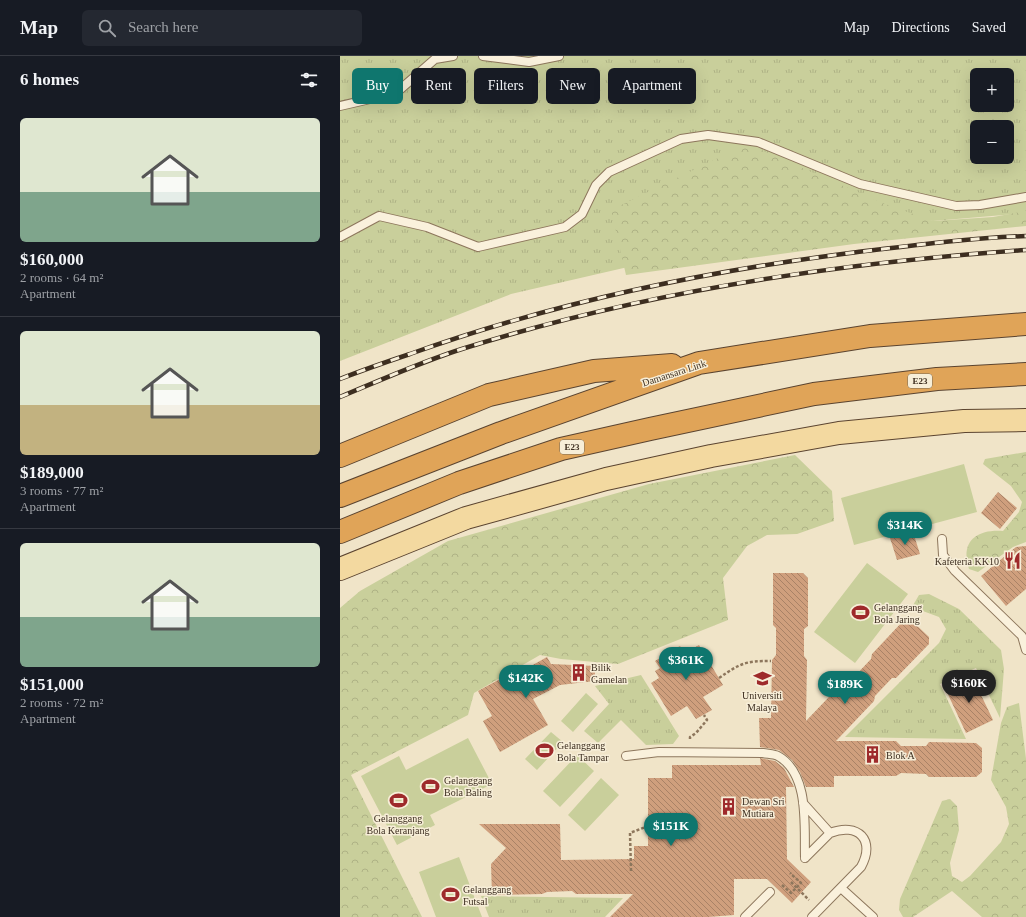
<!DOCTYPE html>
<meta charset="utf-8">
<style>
:root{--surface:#171b24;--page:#242831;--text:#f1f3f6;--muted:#9ea1a6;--line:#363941;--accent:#0f766e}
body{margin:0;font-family:"Times New Roman",serif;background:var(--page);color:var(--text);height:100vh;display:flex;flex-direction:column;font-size:15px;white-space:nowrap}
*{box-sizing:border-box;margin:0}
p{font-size:13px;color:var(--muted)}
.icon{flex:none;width:22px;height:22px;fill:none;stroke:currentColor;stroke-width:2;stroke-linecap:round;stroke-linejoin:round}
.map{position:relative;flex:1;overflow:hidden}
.side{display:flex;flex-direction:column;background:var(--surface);width:340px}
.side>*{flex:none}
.hud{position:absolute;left:12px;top:12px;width:380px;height:36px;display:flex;gap:8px}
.controls{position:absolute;left:630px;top:12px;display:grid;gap:8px}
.controls a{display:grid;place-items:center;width:44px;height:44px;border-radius:6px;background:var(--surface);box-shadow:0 4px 16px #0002;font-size:20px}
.price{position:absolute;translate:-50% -34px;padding:0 9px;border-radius:14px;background:var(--accent);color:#fff;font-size:13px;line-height:26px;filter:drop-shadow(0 1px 2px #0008)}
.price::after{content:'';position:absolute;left:50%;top:24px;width:12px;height:9px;margin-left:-6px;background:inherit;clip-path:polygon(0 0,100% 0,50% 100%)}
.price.active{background:#222;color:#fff}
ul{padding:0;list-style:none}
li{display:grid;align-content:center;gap:8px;height:212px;padding:0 20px}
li+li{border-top:1px solid var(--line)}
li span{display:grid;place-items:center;height:124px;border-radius:6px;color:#555}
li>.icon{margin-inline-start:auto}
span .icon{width:72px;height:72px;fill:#fffc;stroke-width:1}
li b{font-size:17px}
h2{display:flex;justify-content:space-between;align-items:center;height:48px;padding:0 20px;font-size:17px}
.tag{padding:0 14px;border-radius:6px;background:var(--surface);box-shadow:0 4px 16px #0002;font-size:14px;line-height:36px}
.tag.active{background:var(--accent);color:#fff}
header{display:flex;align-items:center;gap:24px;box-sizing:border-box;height:56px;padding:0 20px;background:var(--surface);border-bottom:1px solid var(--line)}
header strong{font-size:19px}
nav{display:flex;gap:22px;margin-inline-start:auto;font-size:14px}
.search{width:280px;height:36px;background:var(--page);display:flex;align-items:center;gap:10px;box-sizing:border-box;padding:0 14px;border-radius:6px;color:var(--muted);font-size:15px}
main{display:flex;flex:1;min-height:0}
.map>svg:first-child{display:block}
</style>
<header>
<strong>Map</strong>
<div class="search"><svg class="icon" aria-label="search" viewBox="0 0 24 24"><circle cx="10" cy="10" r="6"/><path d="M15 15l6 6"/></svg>Search here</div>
<nav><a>Map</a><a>Directions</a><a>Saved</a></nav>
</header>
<main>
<section class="side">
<h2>6 homes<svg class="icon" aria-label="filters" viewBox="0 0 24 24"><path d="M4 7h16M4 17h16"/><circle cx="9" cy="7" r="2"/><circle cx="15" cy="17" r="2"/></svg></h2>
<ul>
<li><span style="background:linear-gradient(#dfe7d0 60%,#7fa58c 0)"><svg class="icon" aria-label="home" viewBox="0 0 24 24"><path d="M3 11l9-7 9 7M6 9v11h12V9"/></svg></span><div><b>$160,000</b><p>2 rooms · 64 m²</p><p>Apartment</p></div></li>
<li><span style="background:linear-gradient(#dfe7d0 60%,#c2b280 0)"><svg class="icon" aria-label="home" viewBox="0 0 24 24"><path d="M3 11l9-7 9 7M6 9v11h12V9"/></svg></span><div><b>$189,000</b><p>3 rooms · 77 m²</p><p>Apartment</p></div></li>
<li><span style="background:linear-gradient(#dfe7d0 60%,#7fa58c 0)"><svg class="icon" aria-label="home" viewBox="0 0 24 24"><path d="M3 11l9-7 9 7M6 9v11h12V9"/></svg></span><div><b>$151,000</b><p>2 rooms · 72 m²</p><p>Apartment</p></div></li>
</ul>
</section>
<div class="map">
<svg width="686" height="861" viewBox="0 0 686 861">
<defs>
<pattern id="grass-tufts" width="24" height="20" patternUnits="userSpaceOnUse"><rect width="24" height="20" fill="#c9cf9b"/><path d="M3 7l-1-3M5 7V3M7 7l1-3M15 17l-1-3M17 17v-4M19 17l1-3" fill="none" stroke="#aeb285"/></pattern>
<pattern id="forest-crowns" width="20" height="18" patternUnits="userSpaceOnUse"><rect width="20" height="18" fill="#c9cf9b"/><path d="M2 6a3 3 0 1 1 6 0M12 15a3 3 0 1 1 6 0" fill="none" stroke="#aeb285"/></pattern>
<pattern id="building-back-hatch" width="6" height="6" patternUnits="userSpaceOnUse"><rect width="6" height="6" fill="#cf9f7d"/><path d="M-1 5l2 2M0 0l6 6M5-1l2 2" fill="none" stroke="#a98266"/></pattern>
</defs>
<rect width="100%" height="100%" fill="#f0e4c8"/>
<path fill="url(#grass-tufts)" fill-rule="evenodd" d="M0 0H686V157L593 165 522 157 171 238 0 305ZM637 19H667V49H637ZM637 71H667V101H637Z
M589 538 619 553 661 594 664 613 660 662 636 612 600 628 626 683 505 681 599 587 606 573 599 561 572 551 579 539Z
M301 619 339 680 333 688 306 689 281 664 258 687 244 675 269 648 255 630Z
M141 840 283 842 265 861H149Z"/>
<path fill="url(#forest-crowns)" d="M407 88 545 148 593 165 653 161 686 155V170L514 188 286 219 271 154Z
M686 396V486L673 491 638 516 629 513C620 486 636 473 663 475L679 456 682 446 671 430 643 408 645 403Z
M455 399 492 435 494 465 457 478 427 479 407 490 383 522 388 564 278 608 221 603 200 599 134 637 128 659 11 719 82 861H0V552L20 535 108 485 309 428Z
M679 647 686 703V861H642L612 835 573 861H563L559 854 560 843 602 745 610 743 617 750 619 774 610 807 612 820 622 826 630 820 661 786 669 768 666 751 651 724 661 667 667 651Z"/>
<path fill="#c9cf9b" d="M624 408 637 456 514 489 501 442Z
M527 507 568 538 515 607 474 576Z
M246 637 258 648 233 676 221 665Z
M211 676 223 686 197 714 185 703Z
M128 682 152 728 90 759 95 769 57 789 21 720 59 700 66 714Z
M237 699 254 715 220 751 203 735Z
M261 722 279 739 245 775 228 759Z
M119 801 142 861H96L79 816Z"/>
<path fill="url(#building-back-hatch)" d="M658 436 677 452 660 473 641 457Z
M573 476 580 498 557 504 550 482Z
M686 490V533L666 550 641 520 676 491Z
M433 517H463L468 522V570L464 573V600L467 604 466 665 508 621 515 620 531 603 532 598 564 564H571L589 581V588L556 622H552L535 640 534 645 496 685H556L561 690H586L589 686 636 687 642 692V716L636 721H589L586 718 561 717 556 720H494V731H466L460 716 452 704 439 694 420 691 419 662H431L432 604 436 599V572L433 569Z
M359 589 383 629 363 641 372 654 356 663 347 650 331 660 311 627 319 622 315 615 320 612 315 605 340 590 345 597Z
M207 601 211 608 255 610V625L220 629 193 643 208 669 160 696 143 665 152 660 138 635 171 617 173 620Z
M632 620 653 664 626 677 605 632Z
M420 702 435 705 444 712 454 731H446L447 803 471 826 452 847 427 823H394V859L368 861H270L293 838H236L232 835 207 836 202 838 152 839 151 808 166 792 139 768H220L221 804 294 803V790H308V722H332V709H421Z"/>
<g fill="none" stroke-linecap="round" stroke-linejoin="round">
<defs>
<path id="service" d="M143 0 189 6 219 0
M0 50 56 37 95 3 113 0
M0 181 39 160 87 171 138 191 225 171 242 158 256 129 269 116 341 83 368 79 418 86 520 128 616 150 640 149 686 141
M602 483 603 499 615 515 682 580 686 594
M286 700 319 696 423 697C428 698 434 698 438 700 470 718 464 771 465 802
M463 747 490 777C518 766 536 784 521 811L472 861
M465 802 490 777
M501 832 533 861
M405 861 430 836"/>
<path id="primary" d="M0 513 126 462 266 423 371 400 499 377 624 365 686 364"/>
<path id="motorway" d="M0 400 149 339 254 315 332 309
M0 440 161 377 359 307 530 280 686 268
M0 476 119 427 221 393 310 373 474 338 597 323 686 318"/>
</defs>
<use href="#service" stroke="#8d765c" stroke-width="10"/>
<use href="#primary" stroke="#5b4430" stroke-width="24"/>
<use href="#motorway" stroke="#5b4430" stroke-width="24"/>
<path stroke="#8d765c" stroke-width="2.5" stroke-dasharray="3 2" stroke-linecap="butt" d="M379 622C401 607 405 605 431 605
M350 683V681L356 677 367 664 364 659
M291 815 290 777 308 770
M451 826 469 844
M442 829 451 837 461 827 450 817"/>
<use href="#service" stroke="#faf1dc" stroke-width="8"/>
<use href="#primary" stroke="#f3d9a0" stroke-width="22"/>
<use href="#motorway" stroke="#e0a458" stroke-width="22"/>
<defs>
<path id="rail" d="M0 323C23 314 46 306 70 298 212 247 361 216 510 197 568 190 627 182 686 180
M0 341C41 324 83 305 125 292 307 235 496 207 686 194"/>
</defs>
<use href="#rail" stroke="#3d2e20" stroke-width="4.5"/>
<use href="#rail" stroke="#f7eed8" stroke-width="3" stroke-dasharray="9" stroke-linecap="butt"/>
</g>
<defs>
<symbol id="restaurant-bare" viewBox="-9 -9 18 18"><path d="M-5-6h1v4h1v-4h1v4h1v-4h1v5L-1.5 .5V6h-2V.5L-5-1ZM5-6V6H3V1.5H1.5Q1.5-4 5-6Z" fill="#9e2a2b" stroke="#f7eed8" stroke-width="2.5" paint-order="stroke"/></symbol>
<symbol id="stadium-bare" viewBox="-9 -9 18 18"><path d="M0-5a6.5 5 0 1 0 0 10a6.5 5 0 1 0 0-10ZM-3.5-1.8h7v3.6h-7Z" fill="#9e2a2b" stroke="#f7eed8" stroke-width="2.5" paint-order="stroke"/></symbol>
<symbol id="building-bare" viewBox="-9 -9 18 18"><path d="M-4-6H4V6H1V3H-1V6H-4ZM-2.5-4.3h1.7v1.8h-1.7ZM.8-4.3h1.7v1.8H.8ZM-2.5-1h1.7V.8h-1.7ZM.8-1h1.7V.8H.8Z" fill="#9e2a2b" stroke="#f7eed8" stroke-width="2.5" paint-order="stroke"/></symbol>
<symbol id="university-bare" viewBox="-9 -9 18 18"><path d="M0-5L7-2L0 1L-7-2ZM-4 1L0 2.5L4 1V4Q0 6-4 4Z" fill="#9e2a2b" stroke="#f7eed8" stroke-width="2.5" paint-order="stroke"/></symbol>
</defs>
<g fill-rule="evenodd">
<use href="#restaurant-bare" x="660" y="492" width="25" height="25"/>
<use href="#stadium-bare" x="508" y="544" width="25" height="25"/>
<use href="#building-bare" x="226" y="604" width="25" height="25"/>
<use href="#university-bare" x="410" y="610" width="25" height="25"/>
<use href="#stadium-bare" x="192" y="682" width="25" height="25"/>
<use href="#building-bare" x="520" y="686" width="25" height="25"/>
<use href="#stadium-bare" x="78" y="718" width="25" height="25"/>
<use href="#stadium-bare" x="46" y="732" width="25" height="25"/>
<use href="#building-bare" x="376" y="738" width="25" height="25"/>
<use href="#stadium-bare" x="98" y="826" width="25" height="25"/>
</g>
<g text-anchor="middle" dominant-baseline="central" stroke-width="3" stroke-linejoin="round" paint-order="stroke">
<g fill="#f7eed8" stroke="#756857" stroke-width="1">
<rect x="568" y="318" width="24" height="14" rx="3"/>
<rect x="220" y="384" width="24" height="14" rx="3"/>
</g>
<g font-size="9" font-weight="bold" fill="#3d2e20">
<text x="580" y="325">E23</text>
<text x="232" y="391">E23</text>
</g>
<g font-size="10" fill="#3d2e20" stroke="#f7eed8">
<text transform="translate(334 317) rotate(-18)">Damansara Link</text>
</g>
<g font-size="10" fill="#3d2e20" stroke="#f7eed8" text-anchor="start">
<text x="659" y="505" text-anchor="end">Kafeteria KK10</text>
<text x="534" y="551">Gelanggang<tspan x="534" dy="12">Bola Jaring</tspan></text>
<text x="251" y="611">Bilik<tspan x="251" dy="12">Gamelan</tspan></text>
<text x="422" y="639" text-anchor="middle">Universiti<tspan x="422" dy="12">Malaya</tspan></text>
<text x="217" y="689">Gelanggang<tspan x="217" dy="12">Bola Tampar</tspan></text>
<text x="546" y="699">Blok A</text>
<text x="104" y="724">Gelanggang<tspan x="104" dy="12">Bola Baling</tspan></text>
<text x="402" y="745">Dewan Sri<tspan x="402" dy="12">Mutiara</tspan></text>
<text x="58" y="762" text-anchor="middle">Gelanggang<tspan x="58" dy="12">Bola Keranjang</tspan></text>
<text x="123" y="833">Gelanggang<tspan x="123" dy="12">Futsal</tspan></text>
</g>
</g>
</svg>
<div class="controls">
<a>+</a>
<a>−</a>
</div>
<b class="price" style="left:565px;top:490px">$314K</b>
<b class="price" style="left:346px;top:625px">$361K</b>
<b class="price" style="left:186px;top:643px">$142K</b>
<b class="price active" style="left:629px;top:648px">$160K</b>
<b class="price" style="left:505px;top:649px">$189K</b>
<b class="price" style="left:331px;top:791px">$151K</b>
<div class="hud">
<a class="tag active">Buy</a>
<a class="tag">Rent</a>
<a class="tag">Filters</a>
<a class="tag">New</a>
<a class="tag">Apartment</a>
</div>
</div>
</main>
